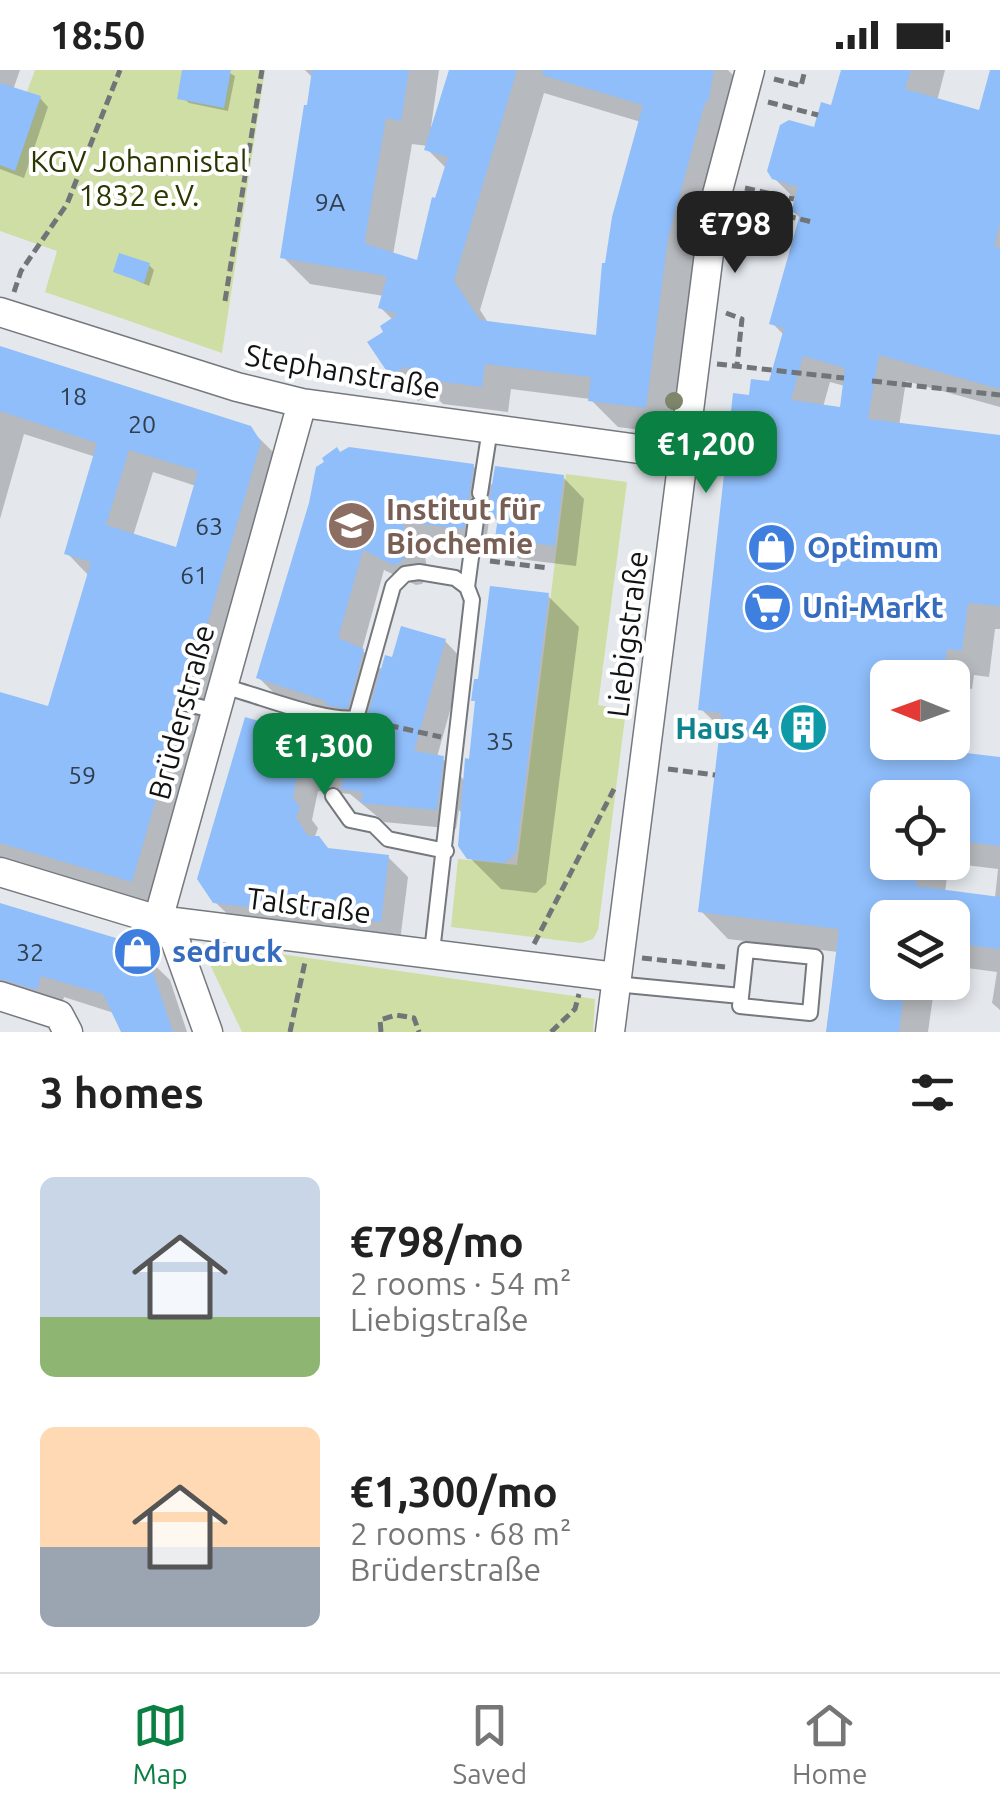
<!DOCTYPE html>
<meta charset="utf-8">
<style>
:root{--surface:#fff;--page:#f2f2f2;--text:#222;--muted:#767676;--line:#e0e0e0;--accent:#0b8043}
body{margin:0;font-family:Ubuntu,sans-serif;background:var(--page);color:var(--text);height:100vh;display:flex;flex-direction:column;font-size:38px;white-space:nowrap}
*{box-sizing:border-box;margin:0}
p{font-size:32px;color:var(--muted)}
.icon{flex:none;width:55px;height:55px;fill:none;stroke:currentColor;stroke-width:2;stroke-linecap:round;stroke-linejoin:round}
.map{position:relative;height:962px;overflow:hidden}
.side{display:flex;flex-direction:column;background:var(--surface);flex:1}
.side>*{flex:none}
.needle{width:65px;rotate:271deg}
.buttons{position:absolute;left:870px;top:590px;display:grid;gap:20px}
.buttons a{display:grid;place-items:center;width:100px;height:100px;border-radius:15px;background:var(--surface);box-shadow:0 5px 15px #0003;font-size:50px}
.price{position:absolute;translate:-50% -85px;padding:0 22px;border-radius:20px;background:var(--accent);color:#fff;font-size:32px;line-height:65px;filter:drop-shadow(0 2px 5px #0008)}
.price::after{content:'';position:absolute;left:50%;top:60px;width:30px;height:22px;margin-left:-15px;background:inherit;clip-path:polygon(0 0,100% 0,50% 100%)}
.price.selected{background:#222;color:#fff}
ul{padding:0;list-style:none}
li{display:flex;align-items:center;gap:30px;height:250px;padding:0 40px}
li span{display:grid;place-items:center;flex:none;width:280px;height:200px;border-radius:15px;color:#555}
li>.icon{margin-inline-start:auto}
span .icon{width:120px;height:120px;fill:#fffc;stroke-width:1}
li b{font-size:42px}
h2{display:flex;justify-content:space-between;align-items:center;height:120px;padding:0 40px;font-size:42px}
.status{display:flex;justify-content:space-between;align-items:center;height:70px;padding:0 50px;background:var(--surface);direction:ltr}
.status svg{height:28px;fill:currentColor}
.tabs{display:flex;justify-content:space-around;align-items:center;height:140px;border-top:2px solid var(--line);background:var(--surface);font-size:28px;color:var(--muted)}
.tabs a{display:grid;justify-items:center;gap:5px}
.tabs .selected{color:var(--accent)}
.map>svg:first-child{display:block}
</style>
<div class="status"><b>18:50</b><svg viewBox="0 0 49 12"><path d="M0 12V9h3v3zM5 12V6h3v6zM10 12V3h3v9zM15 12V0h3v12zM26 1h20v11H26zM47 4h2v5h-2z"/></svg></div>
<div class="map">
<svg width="1000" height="962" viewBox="0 0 1000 962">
<rect width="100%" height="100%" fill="#e4e8ed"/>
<path fill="#cedea5" d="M35 0H265L222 283 45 222 57 181 0 161V95Z
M566 404 627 412 598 635 626 640 598 860 593 869 581 873 451 857 458 789 517 795Z
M224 876 595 929 593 962H242L206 886Z"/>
<path fill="#0003" fill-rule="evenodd" d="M0 0H20L13 20 40 28 48 37 24 108 0 99Z
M190 0H224L235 6 228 41 189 33 184 29Z
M305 0H439L431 57H434L451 0H728L743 15 694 196 672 364 618 357 590 329 511 319 508 342 443 334 432 323 418 331 391 304 393 250 380 237 384 226 310 214 283 187 314 9ZM544 23 641 52 607 196 599 267 489 254 480 240ZM412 74 428 76 427 79 447 99 419 193 393 185Z
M843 0H945L937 31 981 43 993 0H1000V337L906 311 899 356 1000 368V559H995L989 607 974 605 972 619 952 617V608H888V672H938L937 682 1000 690V940L992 933 997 902 952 896V848H888V912H935L928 962H829L838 882 728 869 701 841 723 660 701 639 751 328 771 314 785 266 772 253 801 149 793 141 796 130 774 108 833 38ZM830 312 845 316 842 339 823 337ZM888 728H952V792H888ZM949 793 998 799 995 828 945 822Z
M149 195 154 200 149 216 116 201Z
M0 278 250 359 275 384 205 646 197 654 156 835 0 789V624L50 639 89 506 67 483 96 387 24 364 0 449ZM153 402 196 416 178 480 133 466Z
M340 384 473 396 494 417 563 407 584 429 576 496 519 489 498 467 500 453 490 444 485 479 423 472 428 506 422 514 416 515 384 500 362 580 383 601 393 590 445 571 464 591 437 687 442 688 465 711 548 526 579 557 546 814 536 823 501 819 469 787 464 745 459 740 456 759 384 752 350 724 318 721 312 750 318 758 314 769 330 781 388 787 408 807 400 871 236 852 215 832 200 809 323 672 353 659 344 650 280 629 258 607Z
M0 835 145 886 170 910 187 962H124L114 943 64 927 60 941 0 925Z"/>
<path fill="#8fbefb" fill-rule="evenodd" d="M182 0H231L224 38 177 29Z
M312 0H409L401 51 386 48 365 169 366 174 417 190 432 127 435 128 448 87 424 80 449 0H517L454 211 480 250 596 265 602 193H605L612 147 643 35 542 5 543 0H714L708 33 705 32 668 168 646 338 588 331 591 307 485 294 482 317 414 308 406 296 390 306 367 272 383 262 380 256 398 244 378 238 387 206 280 188 304 35H307Z
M841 0H911L905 19 979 40 990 0H1000V153L994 176 1000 178V319L879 285 868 349 1000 365V536L968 533 962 581 947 579 945 593 919 590 917 608H888V672H907V676L1000 687V776L952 770V728H888V792H919L916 816 1000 827V879L952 873V848H888V912H905L899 962H826L839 859 698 842 722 643 698 640 733 323 749 325 751 309 769 311 784 258 769 254 800 144 791 142 798 117 772 109 767 101 780 55 789 50 814 57 821 32 831 35ZM803 286 845 298 840 337 791 330Z
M0 13 41 26 15 101 0 95Z
M119 183 150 193 144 213 113 202Z
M0 276 251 356 261 372 187 623H180L174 630V637L181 643 132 812 0 773V622L48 636 91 492 64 484 97 373 0 341ZM129 380 198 401 176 477 106 455Z
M337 377 340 382 349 377 474 394 464 459 403 452 408 483 400 493 393 495 363 480 338 568 364 579 348 638H343L326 635V631L256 608 309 433 316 397 324 392 322 388Z
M495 396 564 405 555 476 495 468 498 447 487 445Z
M490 516 549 523 516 783 504 793 467 789 458 776 465 688 469 689 475 631H471L474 609H478Z
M401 556 446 569 414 681 444 686 437 740 361 733 363 722 341 719 343 707 298 702 293 728 300 737 296 747 308 766H319L328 778 389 785 381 852 213 833 197 809 245 647 321 669 323 656 362 657 366 651 385 585 392 587Z
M0 833 129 872 147 884 173 962H121L103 924 41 906 37 920 0 909Z"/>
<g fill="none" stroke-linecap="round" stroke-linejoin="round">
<defs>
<path id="service" d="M480 423 490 359
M467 517 478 435
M222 616C256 624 325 653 356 648L393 516 405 504 419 502 455 508 467 517 472 530 432 882
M184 633 216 641
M333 726 350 750 374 755 388 769 446 781
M746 880 815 887 810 943 740 936Z
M615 914 741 926"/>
<path id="minor" d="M0 242 237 317 302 333 683 385
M0 802 158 850 616 907
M158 850 302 333
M158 850 175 870 208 962
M0 926 59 945 68 962
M610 962 716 128 750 0"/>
</defs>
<use href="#service" stroke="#75797e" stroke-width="18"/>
<use href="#minor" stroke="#75797e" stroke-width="31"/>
<path stroke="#727578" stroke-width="5" stroke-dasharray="10 5" stroke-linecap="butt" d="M774 9 801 16 805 0
M768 32 818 45
M745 118 794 129
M742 135 812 152
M14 222 21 201 67 134 120 0
M225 231 262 0
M726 243 742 249 737 295
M717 294 844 308
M872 311 1000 325
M490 491 549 498
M374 652 441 667
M668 699 715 705
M534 874 614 719
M642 888 725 897
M290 962 305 892
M381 962 380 950 396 945 414 948 419 962
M551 962 575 939 579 924"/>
<use href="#service" stroke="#fff" stroke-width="14"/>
<use href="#minor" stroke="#fff" stroke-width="28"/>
</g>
<circle fill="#7e866b" cx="674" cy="331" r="9"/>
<defs>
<symbol id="university-disc" viewBox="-11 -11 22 22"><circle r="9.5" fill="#8d6e63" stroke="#fff"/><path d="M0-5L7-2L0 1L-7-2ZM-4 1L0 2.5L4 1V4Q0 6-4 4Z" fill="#fff"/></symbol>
<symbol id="shop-disc" viewBox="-11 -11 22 22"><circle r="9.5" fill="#3f7fe0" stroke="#fff"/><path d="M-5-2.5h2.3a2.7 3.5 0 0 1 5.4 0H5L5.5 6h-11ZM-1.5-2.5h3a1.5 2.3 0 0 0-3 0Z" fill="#fff"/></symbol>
<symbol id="supermarket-disc" viewBox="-11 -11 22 22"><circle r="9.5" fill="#3f7fe0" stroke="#fff"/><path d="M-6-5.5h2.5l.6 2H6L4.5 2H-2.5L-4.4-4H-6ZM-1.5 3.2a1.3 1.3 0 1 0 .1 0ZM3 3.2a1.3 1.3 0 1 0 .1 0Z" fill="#fff"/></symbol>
<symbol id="building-disc" viewBox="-11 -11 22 22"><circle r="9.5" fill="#0f9aa8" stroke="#fff"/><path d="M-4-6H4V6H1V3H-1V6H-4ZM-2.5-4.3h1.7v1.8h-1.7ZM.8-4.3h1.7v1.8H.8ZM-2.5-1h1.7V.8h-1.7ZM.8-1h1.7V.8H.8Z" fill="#fff"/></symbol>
</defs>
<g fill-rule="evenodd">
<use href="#university-disc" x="324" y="428" width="55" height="55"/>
<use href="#shop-disc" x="744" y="450" width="55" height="55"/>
<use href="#supermarket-disc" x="740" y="510" width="55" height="55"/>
<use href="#building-disc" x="776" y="630" width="55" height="55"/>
<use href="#shop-disc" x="110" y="854" width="55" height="55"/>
</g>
<g text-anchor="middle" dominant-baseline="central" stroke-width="8" stroke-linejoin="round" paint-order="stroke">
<g font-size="25" fill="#303e4e">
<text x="330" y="132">9A</text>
<text x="73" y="326">18</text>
<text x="142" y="354">20</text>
<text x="209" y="456">63</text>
<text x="194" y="505">61</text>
<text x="500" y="671">35</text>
<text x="82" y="705">59</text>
<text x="30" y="882">32</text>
</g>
<g font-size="30" fill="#2b3600" stroke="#fff">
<text x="139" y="91">KGV Johannistal<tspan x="139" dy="34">1832 e.V.</tspan></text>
</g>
<g font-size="30" fill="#111314" stroke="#fff">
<text transform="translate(343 301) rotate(10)">Stephanstraße</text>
<text transform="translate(627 564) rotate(-83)">Liebigstraße</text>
<text transform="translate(181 642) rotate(-75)">Brüderstraße</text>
<text transform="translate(309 835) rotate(7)">Talstraße</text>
</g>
<g font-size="30" font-weight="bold" fill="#785e54" stroke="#fff" text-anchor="start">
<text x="386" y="439">Institut für<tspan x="386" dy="34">Biochemie</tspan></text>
</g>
<g font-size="30" font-weight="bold" fill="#366cbe" stroke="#fff" text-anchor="start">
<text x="807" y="477">Optimum</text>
<text x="802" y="537">Uni-Markt</text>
<text x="172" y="881">sedruck</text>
</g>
<g font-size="30" font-weight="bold" fill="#0d838f" stroke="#fff" text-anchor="end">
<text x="769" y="658">Haus 4</text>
</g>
</g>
</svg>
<div class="buttons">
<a><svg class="needle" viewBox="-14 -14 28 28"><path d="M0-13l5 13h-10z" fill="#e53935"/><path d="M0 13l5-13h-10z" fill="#767676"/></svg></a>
<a><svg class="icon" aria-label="locate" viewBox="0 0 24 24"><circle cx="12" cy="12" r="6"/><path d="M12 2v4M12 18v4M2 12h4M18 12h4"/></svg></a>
<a><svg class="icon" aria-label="layers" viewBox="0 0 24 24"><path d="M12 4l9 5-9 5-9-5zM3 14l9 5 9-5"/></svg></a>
</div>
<b class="price selected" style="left:735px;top:206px">€798</b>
<b class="price" style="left:706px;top:426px">€1,200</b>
<b class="price" style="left:324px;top:728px">€1,300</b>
</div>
<section class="side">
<h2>3 homes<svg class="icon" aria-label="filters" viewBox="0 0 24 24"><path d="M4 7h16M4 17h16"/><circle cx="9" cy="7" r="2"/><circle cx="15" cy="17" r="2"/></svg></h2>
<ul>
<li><span style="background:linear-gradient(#c9d6e8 70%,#8fb573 0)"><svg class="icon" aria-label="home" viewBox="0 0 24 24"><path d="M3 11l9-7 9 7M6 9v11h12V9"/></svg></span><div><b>€798/mo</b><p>2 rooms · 54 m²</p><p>Liebigstraße</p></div></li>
<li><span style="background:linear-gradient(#ffd9b3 60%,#9aa5b1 0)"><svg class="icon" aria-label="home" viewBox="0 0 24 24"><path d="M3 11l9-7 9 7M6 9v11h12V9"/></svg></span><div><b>€1,300/mo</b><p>2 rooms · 68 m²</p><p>Brüderstraße</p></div></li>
</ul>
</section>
<nav class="tabs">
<a class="selected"><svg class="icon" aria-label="map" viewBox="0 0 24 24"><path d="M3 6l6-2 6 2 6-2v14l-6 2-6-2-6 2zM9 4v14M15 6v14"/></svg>Map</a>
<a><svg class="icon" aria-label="saved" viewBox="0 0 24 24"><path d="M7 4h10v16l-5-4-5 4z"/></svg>Saved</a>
<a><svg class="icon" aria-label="home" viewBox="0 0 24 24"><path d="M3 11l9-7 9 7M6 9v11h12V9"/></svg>Home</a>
</nav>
